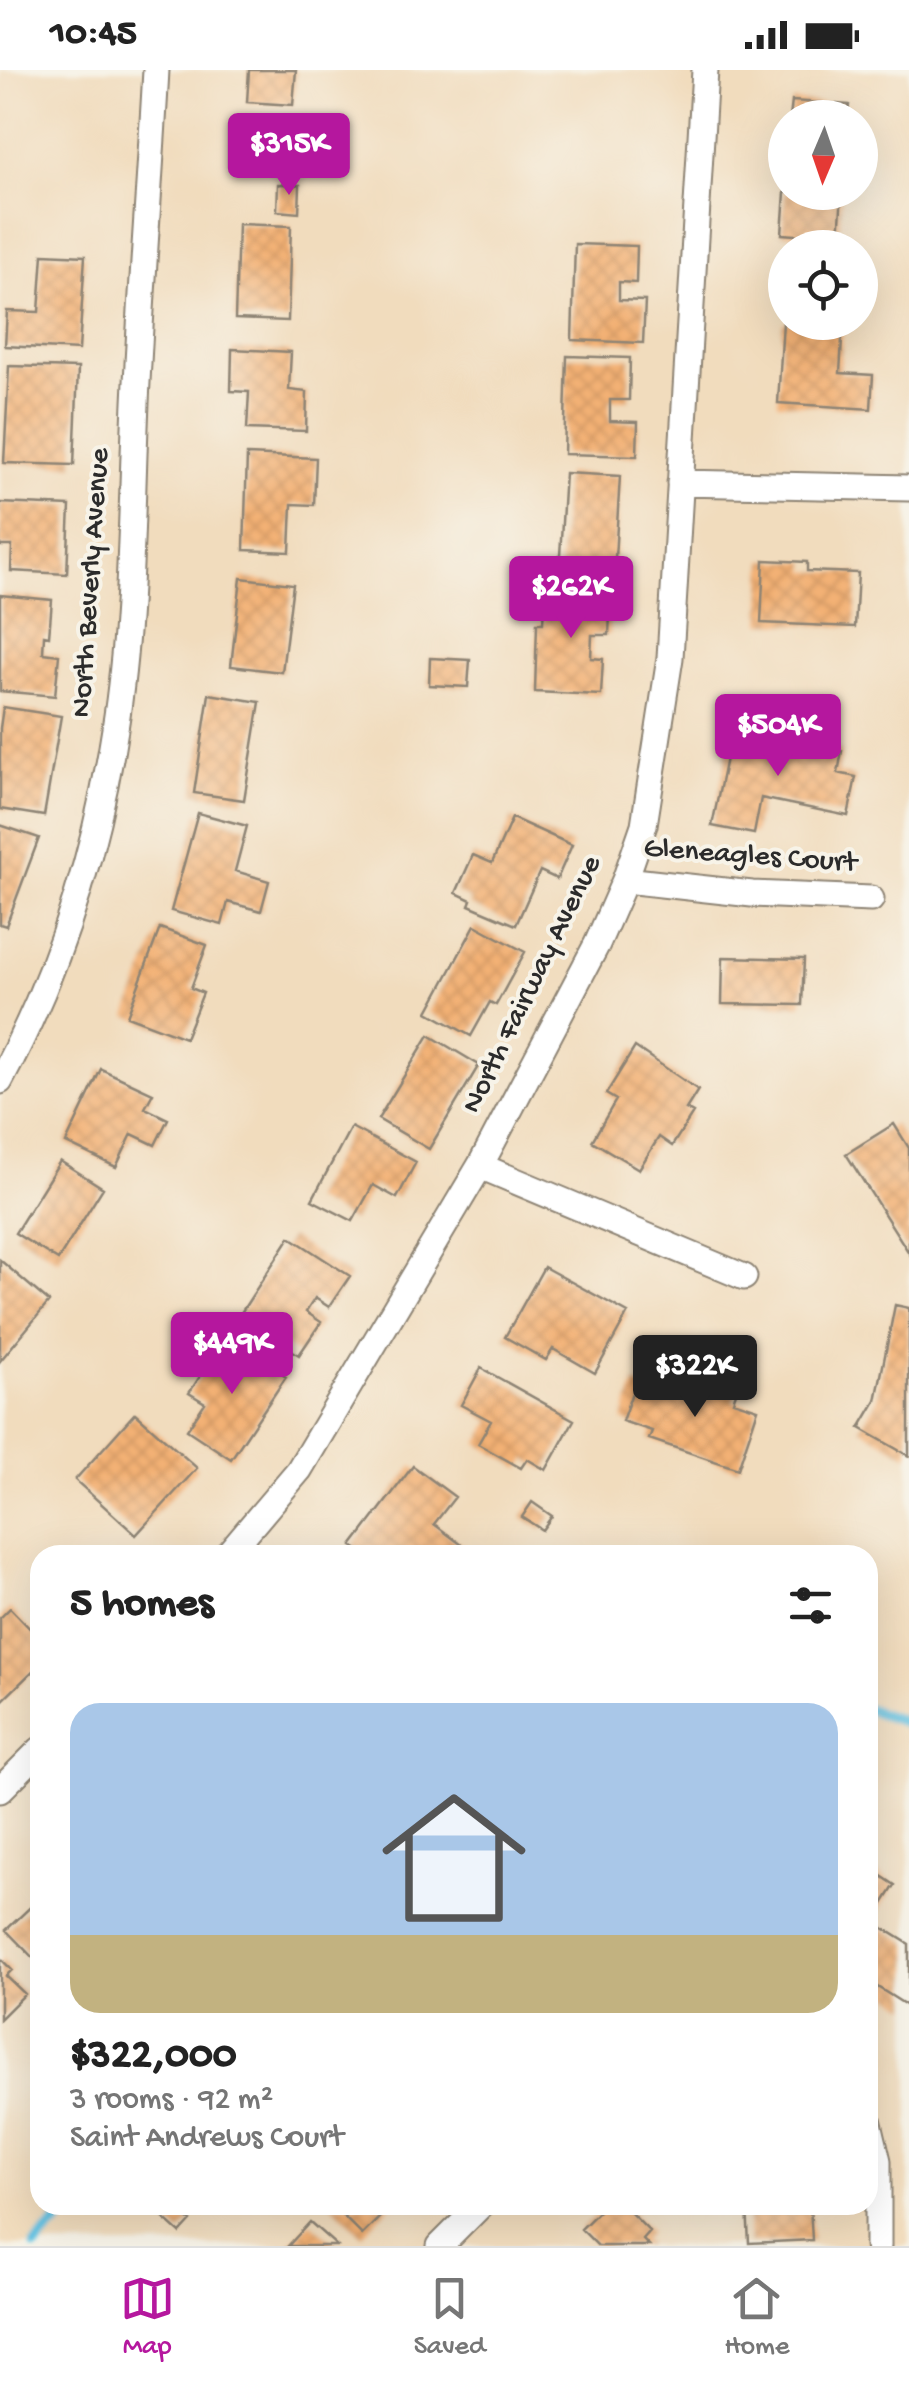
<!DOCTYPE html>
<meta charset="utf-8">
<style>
:root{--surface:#fff;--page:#f6f6f6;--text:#222;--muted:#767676;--line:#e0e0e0;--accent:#b5179e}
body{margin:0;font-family:"Gochi Hand",sans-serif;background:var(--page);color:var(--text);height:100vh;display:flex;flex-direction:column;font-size:38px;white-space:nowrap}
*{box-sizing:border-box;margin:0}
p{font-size:32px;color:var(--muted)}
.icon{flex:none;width:55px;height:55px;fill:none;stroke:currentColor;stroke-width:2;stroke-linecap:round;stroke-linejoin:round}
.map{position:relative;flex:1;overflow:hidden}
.details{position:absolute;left:30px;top:1475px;width:848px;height:670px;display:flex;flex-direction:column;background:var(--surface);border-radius:30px;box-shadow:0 10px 40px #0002}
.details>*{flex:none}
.needle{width:65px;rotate:182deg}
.fabs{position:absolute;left:768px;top:30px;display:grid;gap:20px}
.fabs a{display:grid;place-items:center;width:110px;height:110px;border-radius:50%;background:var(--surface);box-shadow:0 10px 40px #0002;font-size:50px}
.price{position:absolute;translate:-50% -85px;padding:0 22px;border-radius:10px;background:var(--accent);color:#fff;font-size:32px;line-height:65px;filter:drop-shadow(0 2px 5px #0008)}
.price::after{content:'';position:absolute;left:50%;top:60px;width:30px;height:22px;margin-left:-15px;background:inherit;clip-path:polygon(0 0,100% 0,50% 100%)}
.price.active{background:#222;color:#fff}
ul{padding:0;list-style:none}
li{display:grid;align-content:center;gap:20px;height:530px;padding:0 40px}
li+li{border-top:2px solid var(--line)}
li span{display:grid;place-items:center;height:310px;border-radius:30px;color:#555}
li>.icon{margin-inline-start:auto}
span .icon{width:180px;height:180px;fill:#fffc;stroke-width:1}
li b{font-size:42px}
h2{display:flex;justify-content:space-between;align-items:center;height:120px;padding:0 40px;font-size:42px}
.status{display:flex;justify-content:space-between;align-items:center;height:70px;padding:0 50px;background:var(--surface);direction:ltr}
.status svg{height:28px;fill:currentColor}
.tabs{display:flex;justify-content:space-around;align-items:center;height:140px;border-top:2px solid var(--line);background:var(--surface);font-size:28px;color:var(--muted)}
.tabs a{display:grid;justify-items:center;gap:5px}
.tabs .active{color:var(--accent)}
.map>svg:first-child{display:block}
</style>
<div class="status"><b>10:45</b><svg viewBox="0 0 49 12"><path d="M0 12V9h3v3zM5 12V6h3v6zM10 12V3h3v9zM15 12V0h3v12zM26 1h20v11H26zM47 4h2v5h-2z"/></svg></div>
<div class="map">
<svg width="909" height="2176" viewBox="0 0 909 2176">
<defs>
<pattern id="building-cross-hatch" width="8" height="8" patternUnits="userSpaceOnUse" patternTransform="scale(2.5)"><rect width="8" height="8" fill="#f3b174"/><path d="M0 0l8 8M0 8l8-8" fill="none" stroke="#d09865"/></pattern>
</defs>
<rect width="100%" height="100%" fill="#f7f3e8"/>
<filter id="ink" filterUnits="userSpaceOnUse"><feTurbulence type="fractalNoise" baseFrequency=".01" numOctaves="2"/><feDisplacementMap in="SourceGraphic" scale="20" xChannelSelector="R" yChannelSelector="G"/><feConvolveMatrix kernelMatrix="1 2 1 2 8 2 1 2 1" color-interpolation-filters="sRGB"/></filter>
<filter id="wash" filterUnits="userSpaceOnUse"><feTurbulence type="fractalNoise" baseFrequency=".0048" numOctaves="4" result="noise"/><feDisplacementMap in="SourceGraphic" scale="40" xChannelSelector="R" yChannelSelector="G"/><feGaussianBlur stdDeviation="2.25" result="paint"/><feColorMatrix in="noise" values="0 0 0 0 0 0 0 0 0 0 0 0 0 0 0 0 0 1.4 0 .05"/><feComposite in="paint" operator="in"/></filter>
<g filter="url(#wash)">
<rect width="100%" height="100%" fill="#f1dcbd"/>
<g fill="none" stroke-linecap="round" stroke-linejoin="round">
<path stroke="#66c4e4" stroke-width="10" d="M868 1639 909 1654
M35 2176 75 2135"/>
</g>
<g id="blocks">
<path fill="url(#building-cross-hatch)" d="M249 0H296L293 35 247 32Z
M792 31 849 35 848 48H790Z
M278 114 300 115 299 143 277 141Z
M785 122H842L839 168 782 164Z
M238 154 291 156 288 251 235 249Z
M575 174 637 176 636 213 619 212V230L645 231 643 273 572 270Z
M43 184 85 186 79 280 5 276 7 241 39 242Z
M783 252H843L840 303 873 305 871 339 778 333Z
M232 279 291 282 289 320 307 322 306 361 247 359 249 322 231 321Z
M567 286 630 288 629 330H610V351L638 352 637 386 564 384Z
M9 296 78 298 74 395 4 393Z
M247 385 316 388 314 435 292 434 290 482 244 480Z
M565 403 620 406 614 505 559 502Z
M0 433 70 436 67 504 11 501 12 476H0Z
M764 490 807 492V501L858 503 855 557 761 553Z
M241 508 293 514 282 602 231 596Z
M545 519 611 521 609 565H592L591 588 603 589 601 625 535 622 537 553H543Z
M0 525 52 530 49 566 44 565 43 583 59 585 55 626 0 621Z
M430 588 470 590 468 617 429 615Z
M209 624 260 632 244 730 194 723Z
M3 637 61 646 44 746 0 739V658Z
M732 659 842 681 838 703 856 707 848 746 761 728 754 764 712 756Z
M198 743 247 756 235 801 269 811 261 841 228 832 222 855 171 841Z
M512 748 572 775 557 809 540 801 516 855 469 835 471 830 456 823 473 785 492 793Z
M0 755 39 768 6 856 0 854Z
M475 855 525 882 496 935 490 932 471 966 428 942Z
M160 858 207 875 191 918 203 923 185 968 127 946Z
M723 887 804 889 802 935 722 934Z
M429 965 479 995 429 1079 378 1049Z
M635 977 698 1020 686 1039 693 1043 672 1076 659 1067 639 1099 592 1071 616 1030 606 1024Z
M101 999 153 1023 145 1038 168 1049 155 1075 132 1064 116 1097 66 1073Z
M894 1054 909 1078V1183L846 1084Z
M351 1057 416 1092 397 1128 373 1115 353 1151 312 1130Z
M60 1091 103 1118 58 1190 15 1163Z
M290 1167 350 1206 329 1237 315 1228 306 1242 321 1252 299 1285 239 1246Z
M0 1190 49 1232 0 1291Z
M544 1197 628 1243 595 1303 553 1279 546 1290 505 1267Z
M895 1235 909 1238V1386L860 1358 876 1331Z
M226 1267 286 1307 231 1389 187 1360 205 1333 189 1323Z
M481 1298 574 1350 546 1400 527 1389 521 1398 478 1374 491 1351 461 1335Z
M668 1310 694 1319 695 1313 706 1316 709 1310 737 1320 733 1331 758 1339 738 1399 649 1369 652 1361 622 1351 635 1314 663 1324Z
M135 1343 197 1398 136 1465 75 1410Z
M413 1396 455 1427 434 1454 466 1478 460 1485H365L352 1476Z
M532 1432 552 1446 542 1460 522 1447Z
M10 1538 40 1569V1594L0 1633V1548Z
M868 1797 895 1815 872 1851 909 1874V1937L868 1911Z
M40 1828V1895L6 1860Z
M0 1888 12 1900 6 1906 25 1924 0 1949Z
M169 2135 191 2151 180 2163 160 2145Z
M332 2135H392L362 2165Z
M605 2135H623L650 2162 643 2170 649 2176H598L581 2159Z
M758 2135H810L812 2170 749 2173 747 2137Z
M310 2152 337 2176H288Z"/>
</g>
</g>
<g filter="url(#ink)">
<use href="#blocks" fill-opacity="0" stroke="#8e8474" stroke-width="2.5"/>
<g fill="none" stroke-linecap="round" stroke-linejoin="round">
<defs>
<path id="street" d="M680 413 909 418
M625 810 752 824 871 829
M0 1011C59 901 96 782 115 659 132 552 131 442 136 333 141 222 150 111 156 0
M480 1096 744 1207
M227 1485 299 1400 480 1096 597 874 625 810 644 755 670 588 705 0
M0 1720 40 1680
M868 2049 878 2091V2176
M440 2176 481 2135"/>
</defs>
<use href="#street" stroke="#8e8474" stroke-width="29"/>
<use href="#street" stroke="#fff" stroke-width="25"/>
</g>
</g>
<g text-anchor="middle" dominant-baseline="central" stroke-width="8" stroke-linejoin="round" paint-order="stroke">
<g font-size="30" fill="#2b2b2b" stroke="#f7f3e8">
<text transform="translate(92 513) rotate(-86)">North Beverly Avenue</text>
<text transform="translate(750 787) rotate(4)">Gleneagles Court</text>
<text transform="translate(533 915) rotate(-64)">North Fairway Avenue</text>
</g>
</g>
</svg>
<div class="fabs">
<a><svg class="needle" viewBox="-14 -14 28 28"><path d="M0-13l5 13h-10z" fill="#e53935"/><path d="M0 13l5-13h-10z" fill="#767676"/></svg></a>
<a><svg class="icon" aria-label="locate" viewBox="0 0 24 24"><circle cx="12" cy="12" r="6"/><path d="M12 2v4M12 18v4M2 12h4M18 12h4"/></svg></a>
</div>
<b class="price" style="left:289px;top:128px">$315K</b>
<b class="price" style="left:571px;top:571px">$262K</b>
<b class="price" style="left:778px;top:709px">$504K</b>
<b class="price" style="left:232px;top:1327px">$449K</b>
<b class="price active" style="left:695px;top:1350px">$322K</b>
<section class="details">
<h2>5 homes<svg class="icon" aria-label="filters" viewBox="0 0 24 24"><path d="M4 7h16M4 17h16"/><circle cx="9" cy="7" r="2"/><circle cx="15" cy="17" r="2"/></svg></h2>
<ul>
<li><span style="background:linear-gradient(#a9c7e8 75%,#c2b280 0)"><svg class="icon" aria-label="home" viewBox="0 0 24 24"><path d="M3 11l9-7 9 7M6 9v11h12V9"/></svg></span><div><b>$322,000</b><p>3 rooms · 92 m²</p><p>Saint Andrews Court</p></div></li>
</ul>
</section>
</div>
<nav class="tabs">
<a class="active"><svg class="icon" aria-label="map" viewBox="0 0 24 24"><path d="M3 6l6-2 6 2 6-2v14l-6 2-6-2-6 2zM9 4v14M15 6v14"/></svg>Map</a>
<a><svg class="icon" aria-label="saved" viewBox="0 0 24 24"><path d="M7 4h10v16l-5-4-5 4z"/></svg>Saved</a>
<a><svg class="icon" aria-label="home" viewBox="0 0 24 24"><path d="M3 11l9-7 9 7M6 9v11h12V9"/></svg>Home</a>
</nav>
